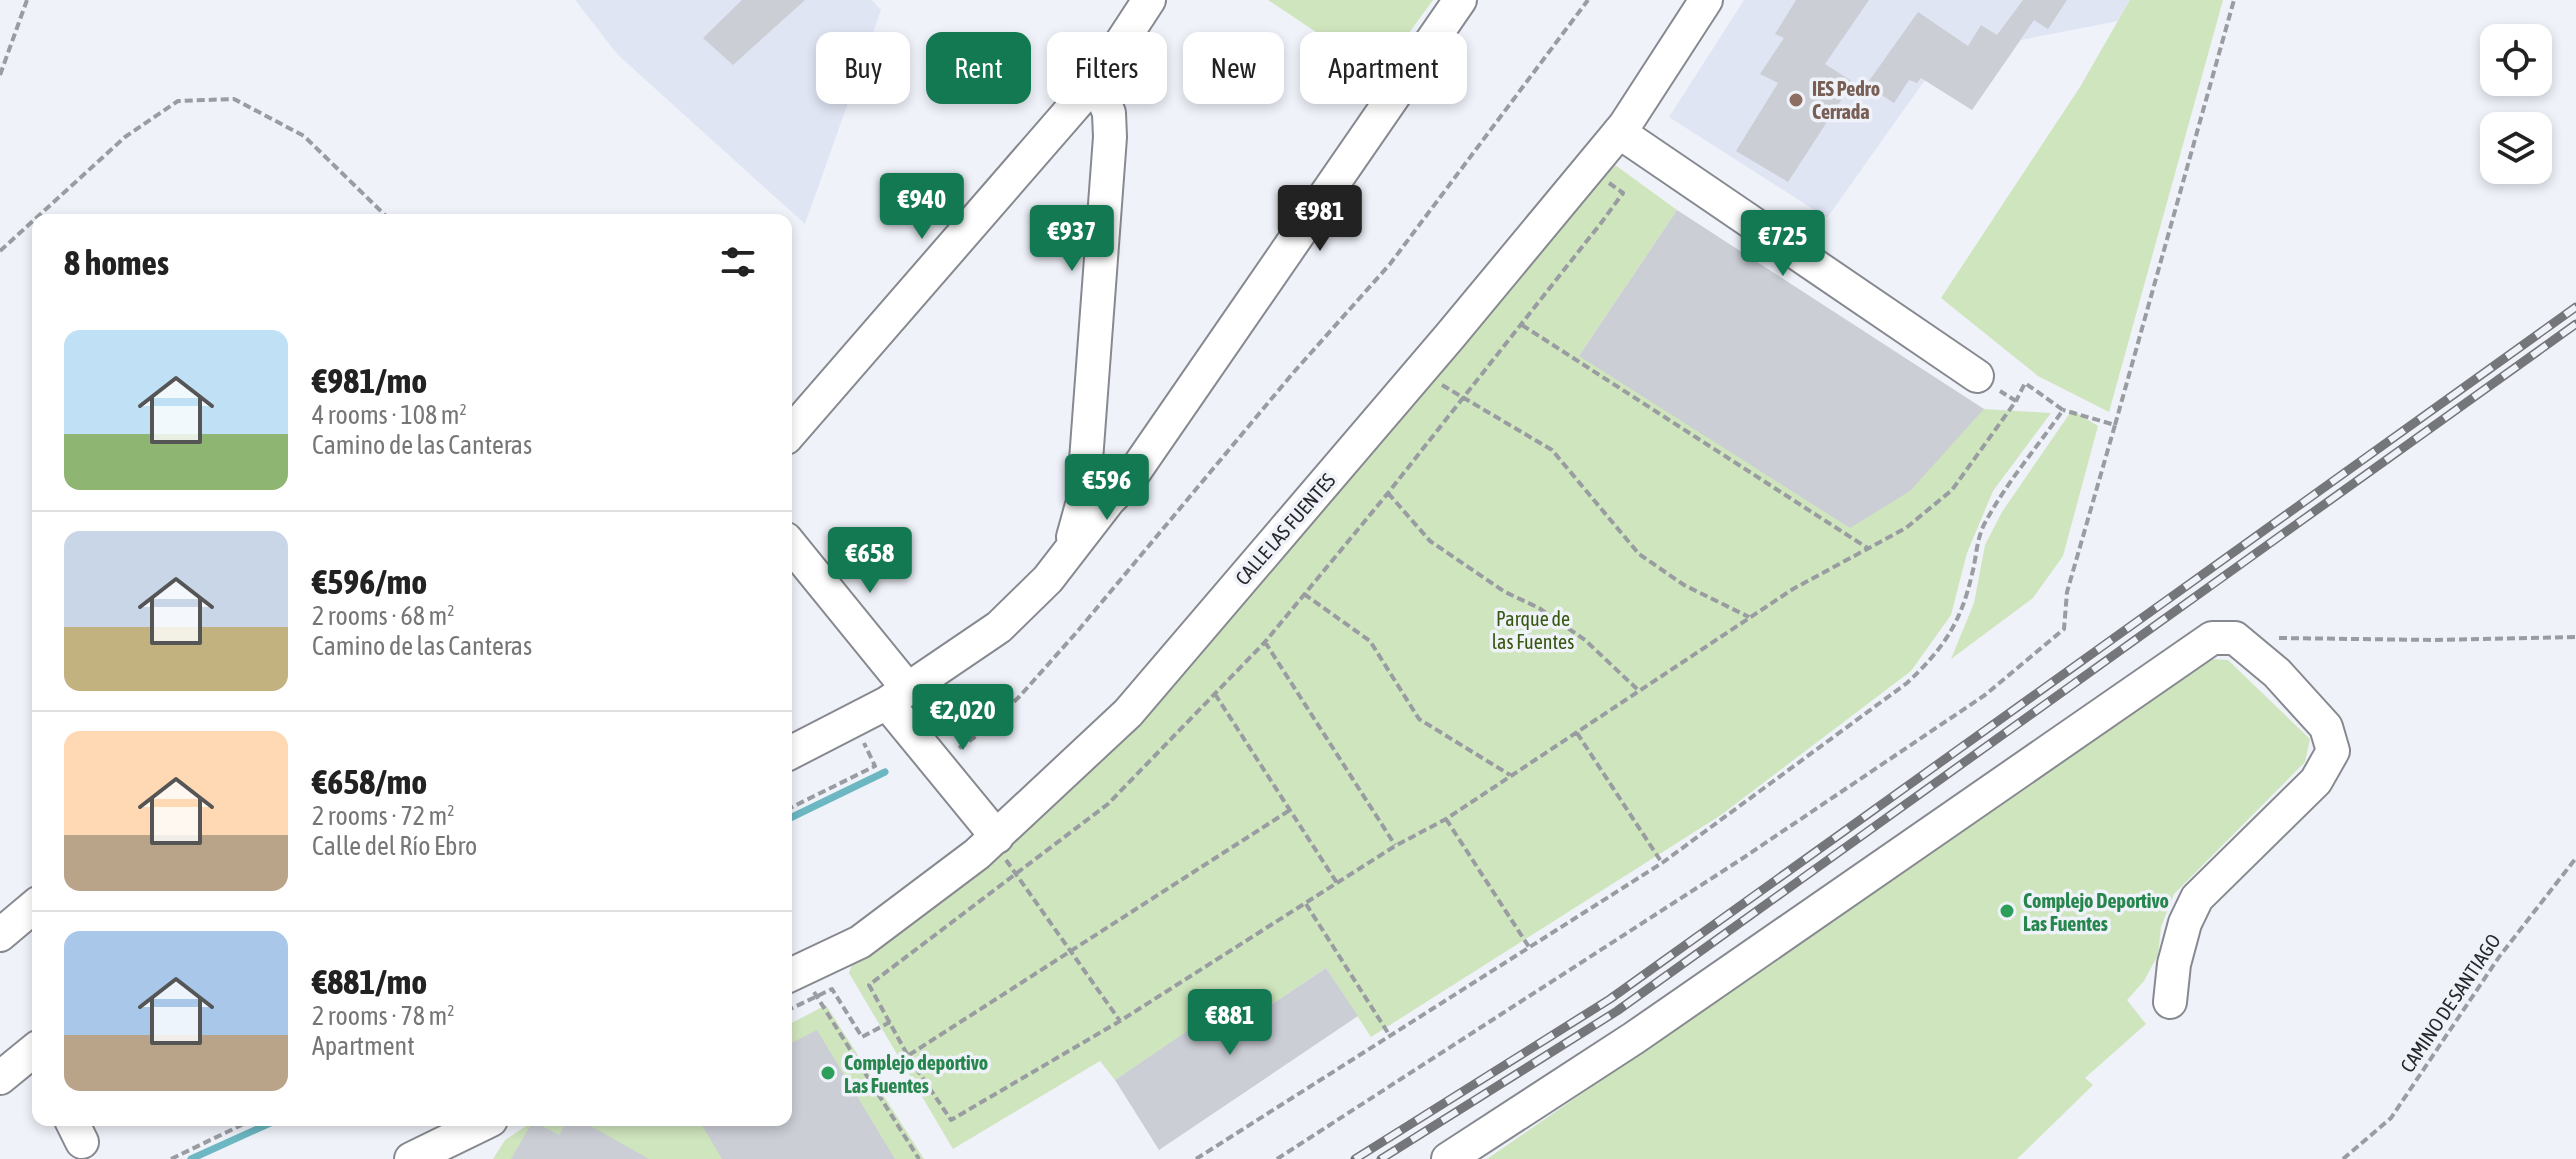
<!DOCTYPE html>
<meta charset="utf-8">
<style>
:root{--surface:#fff;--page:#f2f2f2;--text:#222;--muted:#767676;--line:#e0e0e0;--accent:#127952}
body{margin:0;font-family:"Asap Condensed",sans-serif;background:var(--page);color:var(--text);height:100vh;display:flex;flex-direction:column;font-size:30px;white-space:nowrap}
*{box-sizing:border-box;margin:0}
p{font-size:26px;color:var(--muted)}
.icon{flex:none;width:44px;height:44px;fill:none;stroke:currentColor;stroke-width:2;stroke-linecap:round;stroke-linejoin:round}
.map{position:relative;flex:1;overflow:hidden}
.drawer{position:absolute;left:32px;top:214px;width:760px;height:912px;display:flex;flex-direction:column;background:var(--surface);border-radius:16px;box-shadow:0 4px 12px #0003}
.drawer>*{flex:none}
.top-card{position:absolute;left:816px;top:32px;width:760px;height:72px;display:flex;gap:16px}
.tools{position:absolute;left:2480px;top:24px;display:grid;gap:16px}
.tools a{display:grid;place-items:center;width:72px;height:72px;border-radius:16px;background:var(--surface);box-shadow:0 4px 12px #0003;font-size:40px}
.price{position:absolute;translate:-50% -68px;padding:0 18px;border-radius:8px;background:var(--accent);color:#fff;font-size:26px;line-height:52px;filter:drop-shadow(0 2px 4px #0008)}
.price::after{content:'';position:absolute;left:50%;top:48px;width:24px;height:18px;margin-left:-12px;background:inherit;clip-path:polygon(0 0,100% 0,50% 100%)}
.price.active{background:#222;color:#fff}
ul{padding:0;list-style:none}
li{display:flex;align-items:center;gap:24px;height:200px;padding:0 32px}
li+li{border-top:2px solid var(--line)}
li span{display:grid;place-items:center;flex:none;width:224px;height:160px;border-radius:16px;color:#555}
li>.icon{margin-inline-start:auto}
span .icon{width:96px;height:96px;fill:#fffc;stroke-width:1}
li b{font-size:34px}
h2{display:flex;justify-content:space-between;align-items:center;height:96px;padding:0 32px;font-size:34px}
.pill{padding:0 28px;border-radius:16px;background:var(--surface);box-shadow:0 4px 12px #0003;font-size:28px;line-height:72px}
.pill.active{background:var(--accent);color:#fff}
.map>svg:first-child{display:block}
</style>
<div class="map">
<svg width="2576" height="1159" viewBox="0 0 2576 1159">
<rect width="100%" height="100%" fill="#eff2f9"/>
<path fill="#e0e5f4" d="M575 0H872L881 10 805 224 618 55Z
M1744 0H2130L2118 21 2021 40 1972 110 1925 80 1827 218 1669 117Z"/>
<path fill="#cfe5be" d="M1268 0H1433L1379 74Z
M2130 0H2223L2109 412 2038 376 1941 298 2080 87Z
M1600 154 1677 210 1579 356 1984 409 2051 413 1993 491 1967 553 1951 615 1911 671 1721 815 1371 1037 1326 968 1253 1017 1239 997 1115 1080 1100 1061 953 1149 849 973 860 942 1014 822Z
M2072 410 2098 426 2063 556 2033 598 1951 659 1974 603 1985 545 2002 512Z
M2211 659 2228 660 2310 739 2305 762 2174 894 2161 927 2158 955 2144 981 2127 1000 2146 1024 2085 1078 2093 1085 2017 1159H1487Z
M826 1005 924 1159H493L505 1140 535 1120H786V1026Z"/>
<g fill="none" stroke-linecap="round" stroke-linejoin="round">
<path stroke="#6cb7c1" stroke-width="7" d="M786 820 885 772
M191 1159 277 1120"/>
</g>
<path fill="#cbced5" d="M742 0H805L733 65 703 38Z
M1796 0H1869L1825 64 1853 82 1788 182 1736 151 1778 83 1760 74 1784 38 1775 34Z
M2023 0H2067L2048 29 2034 20 1972 110 1921 78 1917 83 1909 80 1894 103 1866 85 1918 12 1968 46 1981 25 1997 35Z
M1677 210 1984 409 1910 491 1850 528 1579 356Z
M1326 968 1358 1016 1159 1150 1115 1080 1239 996 1253 1017Z
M817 1030 895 1159H722L699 1120H786V1046Z
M568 1120H580L649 1159H511L533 1121 559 1135Z"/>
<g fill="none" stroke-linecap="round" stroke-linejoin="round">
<defs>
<path id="minor" d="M1619 132 1977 376
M786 438 1096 81 1149 0
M1073 537 1083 501 1110 137 1109 113 1096 81
M786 539 908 689
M887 703 997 837
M786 755 887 703 999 627 1048 579 1109 500 1129 480 1460 0
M0 935 38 903
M786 977 860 942 977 854 1128 713 1450 336 1625 125 1706 0
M0 1078 38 1047
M71 1120 82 1142
M411 1159 491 1120
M1448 1159 1634 1038 2212 638H2235L2277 673 2326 727 2333 751 2316 781 2197 898 2185 923 2174 964 2170 1002"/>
</defs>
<use href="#minor" stroke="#878990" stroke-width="36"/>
<path stroke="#999ca1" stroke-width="4" stroke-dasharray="8 4" stroke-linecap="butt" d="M0 75 27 0
M1609 183 1623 193 1601 223 1388 493 1265 642 1108 804 869 985 908 1056 951 1120 1120 1021 1395 846 1446 819 1793 589 1906 528 1952 490 2016 401 2000 391
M0 251 125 137 178 101 234 99 304 136 390 220
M1522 325 1869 549
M1442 385 1552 450 1639 554 1684 585 1749 617
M2115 425 2234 0
M1388 493 1430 541 1505 592 1539 608 1585 640 1637 689
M1304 594 1370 641 1419 719 1510 775
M2279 638 2433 640 2576 637
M1265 642 1395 845
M1215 694 1337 883
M1577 733 1662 863
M959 748 978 735 1019 697 1076 633 1293 373 1390 264 1588 0
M786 810 875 766 864 743
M1446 819 1529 947
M1006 860 1120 1021
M1306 904 1390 1036
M814 992 919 1159
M786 1011 832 989 862 1037 890 1022
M786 1020 788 1024
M909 1055 1290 810
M649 1120H651
M171 1159 252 1120
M1196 1159 1662 863 1907 683C1943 649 1961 623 1972 574 1977 556 1976 538 1986 521 2007 482 2038 446 2063 410L2025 383 2016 401
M1277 1159 1740 860 1985 695 2064 629 2067 592 2115 425 2063 410
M2343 1159 2391 1118 2499 957 2576 858"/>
<use href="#minor" stroke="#fff" stroke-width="32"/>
<defs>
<path id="rail" d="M1355 1159 1610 999 2576 307
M1381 1159 1617 1011 2576 324"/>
</defs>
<use href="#rail" stroke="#74767a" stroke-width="9"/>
<use href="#rail" stroke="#eff2f9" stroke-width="6" stroke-dasharray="18" stroke-linecap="butt"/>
</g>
<circle fill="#8d6e63" stroke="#eff2f9" stroke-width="3" cx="1796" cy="100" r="8"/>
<g fill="#2e9e5b" stroke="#eff2f9" stroke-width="3">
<circle cx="2007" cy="911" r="8"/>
<circle cx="828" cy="1073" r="8"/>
</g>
<g text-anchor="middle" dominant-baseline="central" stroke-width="7" stroke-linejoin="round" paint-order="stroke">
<g font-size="20" font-weight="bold" fill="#785e54" stroke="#eff2f9" text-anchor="start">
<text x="1812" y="88">IES Pedro<tspan x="1812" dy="23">Cerrada</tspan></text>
</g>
<g font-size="20" fill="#27282b" stroke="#eff2f9">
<text transform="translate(1285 529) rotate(-49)">CALLE LAS FUENTES</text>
<text transform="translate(2450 1003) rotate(-56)">CAMINO DE SANTIAGO</text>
</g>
<g font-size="20" fill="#36570e" stroke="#eff2f9">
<text x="1533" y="618">Parque de<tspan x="1533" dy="23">las Fuentes</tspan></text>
</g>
<g font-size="20" font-weight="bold" fill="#27864d" stroke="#eff2f9" text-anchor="start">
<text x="2023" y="900">Complejo Deportivo<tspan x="2023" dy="23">Las Fuentes</tspan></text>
<text x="844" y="1062">Complejo deportivo<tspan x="844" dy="23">Las Fuentes</tspan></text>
</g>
</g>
</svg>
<div class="tools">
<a><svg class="icon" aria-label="locate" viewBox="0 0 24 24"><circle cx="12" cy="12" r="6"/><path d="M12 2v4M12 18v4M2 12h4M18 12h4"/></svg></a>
<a><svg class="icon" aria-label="layers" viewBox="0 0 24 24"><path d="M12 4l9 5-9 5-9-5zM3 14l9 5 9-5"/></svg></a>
</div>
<b class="price" style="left:922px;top:241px">€940</b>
<b class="price active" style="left:1320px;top:253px">€981</b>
<b class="price" style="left:1072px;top:273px">€937</b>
<b class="price" style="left:1783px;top:278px">€725</b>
<b class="price" style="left:1107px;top:522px">€596</b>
<b class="price" style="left:870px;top:595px">€658</b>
<b class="price" style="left:963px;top:752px">€2,020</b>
<b class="price" style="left:1230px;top:1057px">€881</b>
<div class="top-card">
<a class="pill">Buy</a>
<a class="pill active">Rent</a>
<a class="pill">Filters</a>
<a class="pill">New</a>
<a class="pill">Apartment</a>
</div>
<section class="drawer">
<h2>8 homes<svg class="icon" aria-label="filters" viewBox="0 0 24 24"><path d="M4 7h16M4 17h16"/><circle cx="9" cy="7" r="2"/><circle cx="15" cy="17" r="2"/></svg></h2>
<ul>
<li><span style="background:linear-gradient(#bfe0f5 65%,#8fb573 0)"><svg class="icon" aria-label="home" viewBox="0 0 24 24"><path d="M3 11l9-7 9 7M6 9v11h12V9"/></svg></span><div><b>€981/mo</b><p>4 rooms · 108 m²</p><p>Camino de las Canteras</p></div></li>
<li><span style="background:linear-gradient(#c9d6e8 60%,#c2b280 0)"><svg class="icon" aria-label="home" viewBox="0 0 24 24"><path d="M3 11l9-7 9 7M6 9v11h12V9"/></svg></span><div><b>€596/mo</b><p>2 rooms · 68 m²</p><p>Camino de las Canteras</p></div></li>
<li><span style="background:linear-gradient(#ffd9b3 65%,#b9a48a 0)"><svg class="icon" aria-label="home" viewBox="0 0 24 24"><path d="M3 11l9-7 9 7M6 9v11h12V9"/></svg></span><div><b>€658/mo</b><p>2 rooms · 72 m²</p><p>Calle del Río Ebro</p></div></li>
<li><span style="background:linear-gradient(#a9c7e8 65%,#b9a48a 0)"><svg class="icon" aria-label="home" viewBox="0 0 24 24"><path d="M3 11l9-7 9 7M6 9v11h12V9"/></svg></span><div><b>€881/mo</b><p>2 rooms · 78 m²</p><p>Apartment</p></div></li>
</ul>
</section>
</div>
